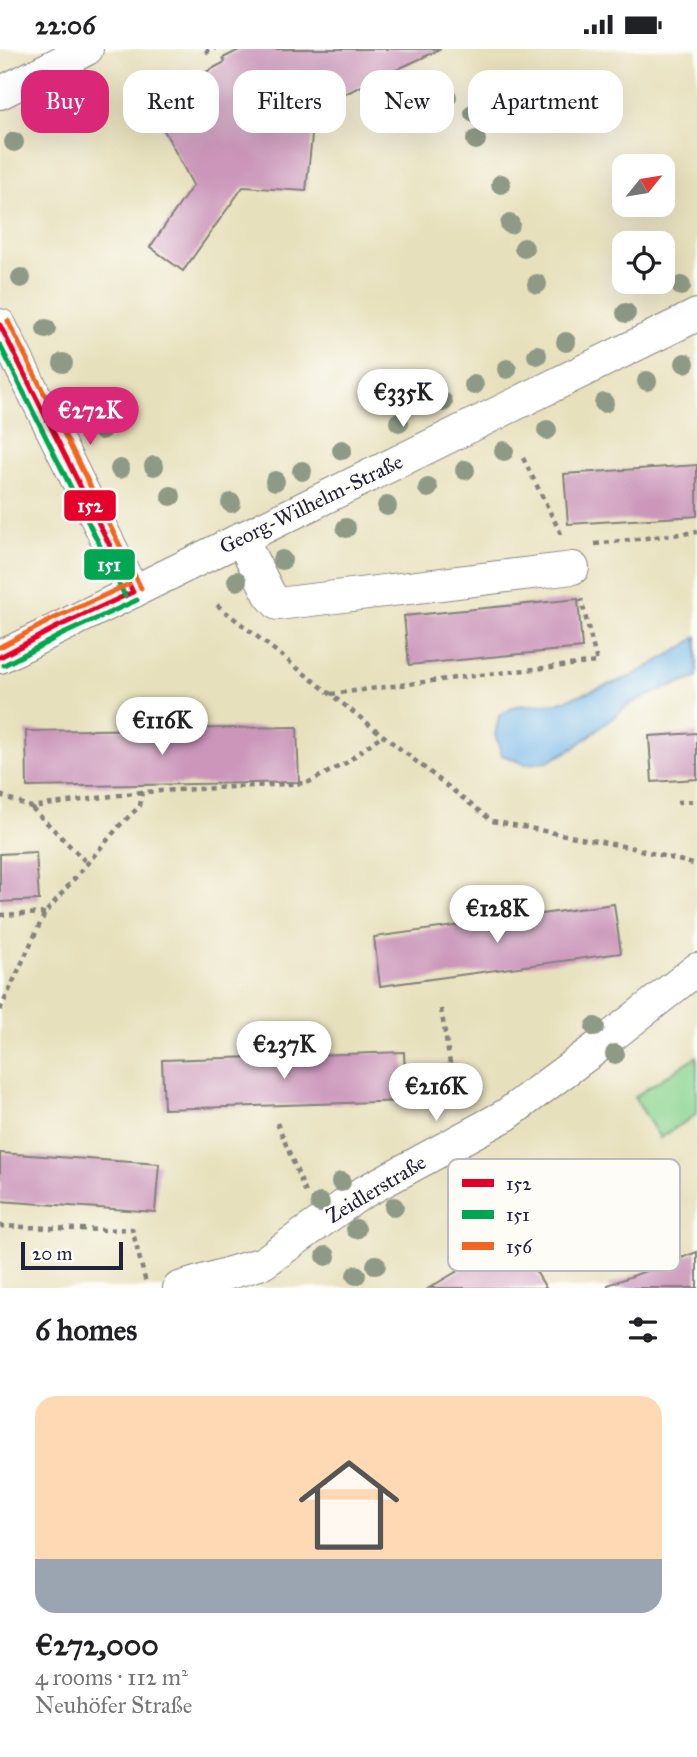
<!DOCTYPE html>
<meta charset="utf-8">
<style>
:root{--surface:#fff;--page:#f6f6f6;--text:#202124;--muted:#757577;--accent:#db2777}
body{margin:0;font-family:"IM FELL Great Primer",serif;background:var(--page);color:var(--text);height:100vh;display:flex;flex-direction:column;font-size:26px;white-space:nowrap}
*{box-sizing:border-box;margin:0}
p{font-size:23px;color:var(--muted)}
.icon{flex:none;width:38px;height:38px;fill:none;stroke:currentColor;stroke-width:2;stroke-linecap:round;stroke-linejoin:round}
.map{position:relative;height:1239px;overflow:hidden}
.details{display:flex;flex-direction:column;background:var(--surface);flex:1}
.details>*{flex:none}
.top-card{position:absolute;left:21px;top:21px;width:656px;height:63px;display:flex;gap:14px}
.needle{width:46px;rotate:60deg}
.tools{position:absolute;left:612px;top:105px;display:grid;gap:14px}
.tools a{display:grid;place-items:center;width:63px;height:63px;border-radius:14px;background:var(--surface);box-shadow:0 7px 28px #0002;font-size:35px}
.scale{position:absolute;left:21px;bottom:18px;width:102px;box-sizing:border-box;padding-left:7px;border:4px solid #22223b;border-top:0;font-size:19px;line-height:24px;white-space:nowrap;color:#22223b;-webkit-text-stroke:5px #fdfcf7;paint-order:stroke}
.price{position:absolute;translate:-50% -60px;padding:0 16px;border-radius:24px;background:#fff;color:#222;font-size:23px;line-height:46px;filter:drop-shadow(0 2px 4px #0008)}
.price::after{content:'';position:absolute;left:50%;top:42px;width:21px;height:16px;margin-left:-10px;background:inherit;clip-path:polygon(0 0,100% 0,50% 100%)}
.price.on{background:var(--accent);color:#fff}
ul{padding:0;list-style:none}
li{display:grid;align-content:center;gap:14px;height:371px;padding:0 35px}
li span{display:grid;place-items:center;height:217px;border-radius:21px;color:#555}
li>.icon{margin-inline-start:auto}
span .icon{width:126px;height:126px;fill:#fffc;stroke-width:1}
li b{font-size:30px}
h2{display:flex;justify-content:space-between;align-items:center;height:84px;padding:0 35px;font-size:30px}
.chip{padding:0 24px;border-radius:21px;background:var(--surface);box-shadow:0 7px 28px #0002;font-size:24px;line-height:63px}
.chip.on{background:var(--accent);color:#fff}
.status{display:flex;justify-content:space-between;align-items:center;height:49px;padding:0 35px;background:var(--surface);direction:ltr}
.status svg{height:19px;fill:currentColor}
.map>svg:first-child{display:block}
</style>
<div class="status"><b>22:06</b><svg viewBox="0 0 49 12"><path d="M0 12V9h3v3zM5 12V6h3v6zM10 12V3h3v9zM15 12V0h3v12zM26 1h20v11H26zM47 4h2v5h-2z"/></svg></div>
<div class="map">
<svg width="697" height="1239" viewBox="0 0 697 1239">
<rect width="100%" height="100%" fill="#fdfcf7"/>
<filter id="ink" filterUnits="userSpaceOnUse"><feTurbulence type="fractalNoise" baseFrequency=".0143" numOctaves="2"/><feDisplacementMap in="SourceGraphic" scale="14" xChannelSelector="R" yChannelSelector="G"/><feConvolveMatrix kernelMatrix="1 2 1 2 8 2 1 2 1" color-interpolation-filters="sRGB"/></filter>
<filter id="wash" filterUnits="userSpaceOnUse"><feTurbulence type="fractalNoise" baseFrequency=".00686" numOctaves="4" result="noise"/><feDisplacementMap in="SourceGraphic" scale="28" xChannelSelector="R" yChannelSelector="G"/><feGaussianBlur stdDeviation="1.57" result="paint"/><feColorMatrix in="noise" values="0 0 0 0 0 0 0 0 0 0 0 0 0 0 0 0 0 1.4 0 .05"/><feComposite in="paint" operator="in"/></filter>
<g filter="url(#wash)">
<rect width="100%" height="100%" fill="#e7e0bc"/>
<path fill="#8bd490" stroke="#567b66" stroke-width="2" d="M697 1007V1065L660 1089 634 1048Z"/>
<path fill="#71b6e7" stroke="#4a6c91" stroke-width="2" d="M697 588V629L664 640 630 655 574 699 547 713 524 715 502 706 495 686 499 667 516 657 557 654 630 628 683 598Z"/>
<g id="blocks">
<path fill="#cb96ba" d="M241 0H441L315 59 306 142 243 138 183 222 150 198 193 136 149 53 225 13 223 9Z
M697 416V467L568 475 564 425Z
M578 550 582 599 409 616 404 567Z
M297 678 299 733 27 738 26 682Z
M697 684V730L652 733 649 687Z
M36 803 39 851 0 853V805Z
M614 855 621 904 380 937 374 888Z
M404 1003 406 1052 164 1060 162 1011Z
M0 1104 159 1115 155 1163 0 1152Z
M515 1188 546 1239H429Z
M697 1203V1239H608V1236Z"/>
</g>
</g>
<g filter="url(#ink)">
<use href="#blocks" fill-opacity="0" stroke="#84817c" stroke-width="2"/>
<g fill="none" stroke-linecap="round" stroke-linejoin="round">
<defs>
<path id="minor" d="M0 44 87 0
M0 276 133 543
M241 489 270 546 278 555 573 519
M0 608 697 266
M179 1239 263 1214 360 1145 506 1066 603 994 697 920"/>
</defs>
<use href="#minor" stroke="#84817c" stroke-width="34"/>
<path stroke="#84817c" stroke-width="4.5" stroke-dasharray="5 5" stroke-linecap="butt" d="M206 0 208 3 215 0
M523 409 562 487
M595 495 697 483
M217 556 492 772 633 799 697 816
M331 645 463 628 597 613 581 550
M0 746 31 758 142 743
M677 753 697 752
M32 759 86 813
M0 866 45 864
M441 960 457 1056
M0 961 45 864 121 775 140 757 142 743 307 734 346 714 382 686
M277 1074 306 1144
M0 1177 104 1181 132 1180 146 1234"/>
<use href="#minor" stroke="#fff" stroke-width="32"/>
<defs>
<path id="bus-1" d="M0 276 133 543
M0 608 57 578 133 543"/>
<path id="bus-2" d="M0 296 125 547
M4 616 61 586 137 551"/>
<path id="bus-3" d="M8 272 141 539
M0 598 53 570 129 535"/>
</defs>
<use href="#bus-1" stroke="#fdfcf7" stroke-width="10"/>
<use href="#bus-2" stroke="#fdfcf7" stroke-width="10"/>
<use href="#bus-3" stroke="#fdfcf7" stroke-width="10"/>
<use href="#bus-1" stroke="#e4002b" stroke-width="5"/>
<use href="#bus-2" stroke="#00a651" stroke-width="5"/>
<use href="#bus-3" stroke="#f26522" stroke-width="5"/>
</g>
<g fill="#8f9a86">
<circle cx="69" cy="32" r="10"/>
<circle cx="447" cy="48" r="10"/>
<circle cx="474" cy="64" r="10"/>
<circle cx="476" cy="91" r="10"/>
<circle cx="14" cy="93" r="10"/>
<circle cx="501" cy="135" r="10"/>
<circle cx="510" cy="175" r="10"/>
<circle cx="524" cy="199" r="10"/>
<circle cx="21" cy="229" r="10"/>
<circle cx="537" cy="235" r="10"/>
<circle cx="681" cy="237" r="10"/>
<circle cx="626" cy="264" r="10"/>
<circle cx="46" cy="280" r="10"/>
<circle cx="566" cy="293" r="10"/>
<circle cx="537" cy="306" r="10"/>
<circle cx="63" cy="314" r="10"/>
<circle cx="685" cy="314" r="10"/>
<circle cx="507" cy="320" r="10"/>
<circle cx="647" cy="332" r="10"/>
<circle cx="474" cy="336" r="10"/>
<circle cx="443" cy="353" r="10"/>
<circle cx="604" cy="354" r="10"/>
<circle cx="399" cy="373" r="10"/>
<circle cx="101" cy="381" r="10"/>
<circle cx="547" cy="381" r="10"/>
<circle cx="342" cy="401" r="10"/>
<circle cx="504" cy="402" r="10"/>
<circle cx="154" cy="417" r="10"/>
<circle cx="120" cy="420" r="10"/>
<circle cx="465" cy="421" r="10"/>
<circle cx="302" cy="422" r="10"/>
<circle cx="275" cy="432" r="10"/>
<circle cx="428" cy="439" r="10"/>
<circle cx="171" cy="447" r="10"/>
<circle cx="231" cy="454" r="10"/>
<circle cx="387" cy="457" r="10"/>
<circle cx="346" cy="479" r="10"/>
<circle cx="282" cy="511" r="10"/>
<circle cx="237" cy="532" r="10"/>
<circle cx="595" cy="978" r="10"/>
<circle cx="615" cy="1005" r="10"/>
<circle cx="341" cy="1133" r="10"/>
<circle cx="320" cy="1154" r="10"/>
<circle cx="394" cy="1158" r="10"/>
<circle cx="356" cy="1180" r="10"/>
<circle cx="326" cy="1207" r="10"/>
<circle cx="376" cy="1216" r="10"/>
<circle cx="356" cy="1226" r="10"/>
</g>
</g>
<g text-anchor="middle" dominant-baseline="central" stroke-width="5" stroke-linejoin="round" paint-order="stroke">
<g font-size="21" fill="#22223b" stroke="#fdfcf7">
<text transform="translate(311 455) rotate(-26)">Georg-Wilhelm-Straße</text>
<text transform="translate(376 1140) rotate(-31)">Zeidlerstraße</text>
</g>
</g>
<rect x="448" y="1110" width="232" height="112" rx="10" fill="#fdfcf7" stroke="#bbbbbf" stroke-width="2"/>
<rect x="462" y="1130" width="32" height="8" fill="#e4002b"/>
<rect x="462" y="1161" width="32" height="9" fill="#00a651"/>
<rect x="462" y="1193" width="32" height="8" fill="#f26522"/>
<g font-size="19" fill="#22223b">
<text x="506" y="1141">152</text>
<text x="506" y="1172">151</text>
<text x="506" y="1204">156</text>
</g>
<g stroke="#fdfcf7" stroke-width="2.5">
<rect x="63" y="440" width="54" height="33" rx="7" fill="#e4002b"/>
<rect x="83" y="499" width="53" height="33" rx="7" fill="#00a651"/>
</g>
<g font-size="19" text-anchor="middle" font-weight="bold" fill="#fff">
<text x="90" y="463">152</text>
<text x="109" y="522">151</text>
</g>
</svg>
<div class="tools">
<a><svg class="needle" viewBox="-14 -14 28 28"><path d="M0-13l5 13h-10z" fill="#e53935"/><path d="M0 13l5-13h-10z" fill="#757577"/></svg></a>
<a><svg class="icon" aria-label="locate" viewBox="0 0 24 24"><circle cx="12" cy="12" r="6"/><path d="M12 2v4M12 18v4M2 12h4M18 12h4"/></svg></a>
</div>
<div class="scale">20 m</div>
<b class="price" style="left:403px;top:380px">€335K</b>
<b class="price on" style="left:90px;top:398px">€272K</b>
<b class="price" style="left:162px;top:708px">€116K</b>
<b class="price" style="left:497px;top:896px">€128K</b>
<b class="price" style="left:284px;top:1032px">€237K</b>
<b class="price" style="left:436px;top:1074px">€216K</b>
<div class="top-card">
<a class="chip on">Buy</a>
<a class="chip">Rent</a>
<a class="chip">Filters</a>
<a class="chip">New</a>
<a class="chip">Apartment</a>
</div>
</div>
<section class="details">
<h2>6 homes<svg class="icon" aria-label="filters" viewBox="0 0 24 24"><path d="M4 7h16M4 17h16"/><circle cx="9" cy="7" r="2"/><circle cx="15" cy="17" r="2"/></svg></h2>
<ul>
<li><span style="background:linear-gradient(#ffd9b3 75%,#9aa5b1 0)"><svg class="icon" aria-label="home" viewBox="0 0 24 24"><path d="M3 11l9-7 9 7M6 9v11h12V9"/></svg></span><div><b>€272,000</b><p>4 rooms · 112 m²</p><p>Neuhöfer Straße</p></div></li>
</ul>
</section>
